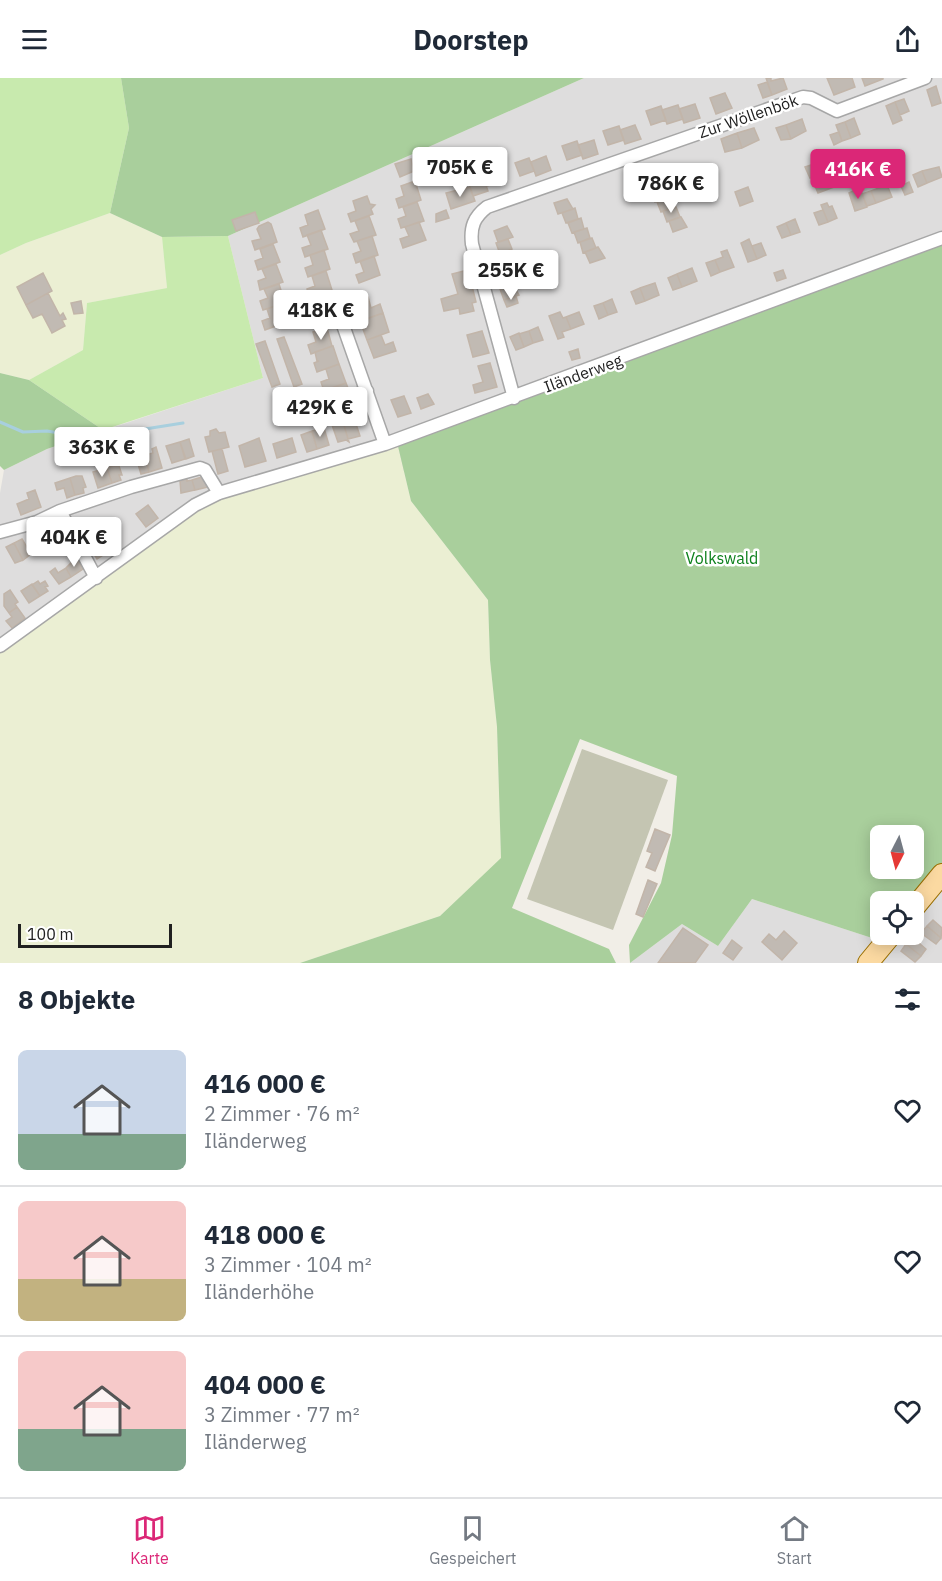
<!DOCTYPE html>
<html lang="de">
<meta charset="utf-8">
<style>
:root{--surface:#fff;--page:#f6f6f7;--text:#1f2937;--muted:#747a83;--line:#e0e1e3;--accent:#db2777}
body{margin:0;font-family:"IBM Plex Sans",sans-serif;background:var(--page);color:var(--text);height:100vh;display:flex;flex-direction:column;font-size:22px;white-space:nowrap}
*{box-sizing:border-box;margin:0}
p{font-size:20px;color:var(--muted)}
.icon{flex:none;width:33px;height:33px;fill:none;stroke:currentColor;stroke-width:2;stroke-linecap:round;stroke-linejoin:round}
.map{position:relative;height:885px;overflow:hidden}
.side{display:flex;flex-direction:column;background:var(--surface);flex:1}
.side>*{flex:none}
.needle{width:39px;rotate:186deg}
.tools{position:absolute;left:870px;top:747px;display:grid;gap:12px}
.tools a{display:grid;place-items:center;width:54px;height:54px;border-radius:9px;background:var(--surface);box-shadow:0 3px 15px #0003;font-size:30px}
.scale{position:absolute;left:18px;bottom:15px;width:154px;box-sizing:border-box;padding-left:6px;border:3px solid #202020;border-top:0;font-size:16px;line-height:21px;white-space:nowrap;color:#202020;-webkit-text-stroke:4px #fff;paint-order:stroke}
.price{position:absolute;translate:-50% -51px;padding:0 14px;border-radius:6px;background:#fff;color:#222;font-size:20px;line-height:39px;filter:drop-shadow(0 2px 3px #0008)}
.price::after{content:'';position:absolute;left:50%;top:36px;width:18px;height:14px;margin-left:-9px;background:inherit;clip-path:polygon(0 0,100% 0,50% 100%)}
.price.selected{background:var(--accent);color:#fff}
ul{padding:0;list-style:none}
li{display:flex;align-items:center;gap:18px;height:150px;padding:0 18px}
li+li{border-top:2px solid var(--line)}
li span{display:grid;place-items:center;flex:none;width:168px;height:120px;border-radius:9px;color:#555}
li>.icon{margin-inline-start:auto}
span .icon{width:72px;height:72px;fill:#fffc;stroke-width:1}
li b{font-size:26px}
h2{display:flex;justify-content:space-between;align-items:center;height:72px;padding:0 18px;font-size:26px}
header{display:flex;justify-content:space-between;align-items:center;height:78px;padding:0 18px;background:var(--surface);font-size:27px;font-weight:800}
.dock{display:flex;justify-content:space-around;align-items:center;height:84px;border-top:2px solid var(--line);background:var(--surface);font-size:16px;color:var(--muted)}
.dock a{display:grid;justify-items:center;gap:3px}
.dock .selected{color:var(--accent)}
.map>svg:first-child{display:block}
</style>
<header><svg class="icon" aria-label="menu" viewBox="0 0 24 24"><path d="M4 6h16M4 12h16M4 18h16"/></svg>Doorstep<svg class="icon" aria-label="share" viewBox="0 0 24 24"><path d="M12 15V3M7 8l5-5 5 5M5 13v7h14v-7"/></svg></header>
<div class="map">
<svg width="942" height="885" viewBox="0 0 942 885">
<rect width="100%" height="100%" fill="#f1eee7"/>
<path fill="#dedddd" d="M584 0H942V160L0 570V415L4 392 47 371 263 300 228 158Z
M942 785V885H630L682 846 718 868 752 821 872 860 880 851V856H914V824L906 823Z"/>
<path fill="#c4c5b2" d="M582 671 668 702 613 852 527 821Z"/>
<path fill="#ebefd3" d="M110 135 162 159 167 210 87 225 83 272 29 302 0 295V177L26 165Z
M397 364 411 423 488 522 490 582 497 649 501 781 440 838 300 885H0V570L197 428Z"/>
<path fill="#c8eaae" d="M0 0H121L129 50 110 135 26 165 0 177Z
M228 158 263 300 103 352 29 302 83 272 87 225 167 210 162 159Z"/>
<path fill="#a9cf9c" fill-rule="evenodd" d="M121 0H584L228 158 162 159 110 135 129 50Z
M942 160V785L906 823 880 824V851L872 860 752 821 718 868 682 846 630 885 629 867 661 805 672 757 677 698 580 661 512 830 609 871 616 885H300L440 838 501 780 497 649 490 582 488 522 411 423 397 364ZM880 758H914V790H880Z
M0 295 29 302 103 352 47 371 4 392 0 388Z"/>
<g fill="none" stroke-linecap="round" stroke-linejoin="round">
<path stroke="#a8cfde" stroke-width="3" d="M0 344 23 354 47 353 88 360 183 345"/>
</g>
<path fill="#c1bab3" stroke="#c2b5a9" stroke-width="1.5" d="M766 0H771V3L783 0 787 11 772 17Z
M827 0H852L855 9 834 17Z
M862 0H883V1L865 8Z
M767 4 772 17 763 20 758 7Z
M936 8 941 25 932 28 927 12Z
M725 15 732 30 716 36 710 20Z
M904 21 909 33 900 37 895 24Z
M895 24 902 42 893 46 886 28Z
M695 26 700 40 684 45 679 31Z
M678 27 683 41 667 46 662 32Z
M661 28 666 42 651 47 646 33Z
M854 40 860 56 851 60 845 44Z
M802 41 806 53 791 61 786 47Z
M845 44 851 60 842 63 836 47Z
M635 47 641 61 625 66 620 52Z
M786 47 791 61 781 62 776 50Z
M619 48 624 62 608 67 603 53Z
M754 50 759 62 742 70 737 55Z
M839 54 842 63 834 67 830 57Z
M737 55 742 70 725 74 721 61Z
M594 62 598 76 583 81 578 67Z
M577 63 582 77 567 82 562 68Z
M546 78 551 92 536 98 531 84Z
M529 80 534 93 520 98 515 85Z
M411 81 414 93 400 99 395 86Z
M820 84 824 95 810 100 805 89Z
M497 89 502 103 487 108 482 94Z
M652 89 650 90 656 100 639 106 637 94Z
M939 89 942 99 927 105 922 93Z
M922 93 927 105 918 109 913 97Z
M483 99 488 113 473 118 468 104Z
M658 99 661 110 649 114 645 104Z
M831 101 834 109 818 115 815 108Z
M415 103 421 122 399 130 396 121 404 118 401 108Z
M909 104 913 114 905 117 901 108Z
M887 107 892 119 876 125 871 113Z
M470 109 475 123 451 131 446 115Z
M664 109 667 120 655 124 651 114Z
M748 109 753 123 740 128 735 114Z
M860 110 867 129 855 133 849 115Z
M871 113 876 125 867 128 862 116Z
M367 118 370 126 375 127 371 131 373 136 351 144 348 136 356 133 353 123Z
M670 119 674 129 661 134 657 124Z
M567 121 573 131 558 136 554 125Z
M417 124 424 143 401 150 398 141 406 138 403 129Z
M827 125 829 129 832 128 837 140 828 144 821 127Z
M676 129 680 139 667 144 663 133Z
M575 130 578 141 566 145 562 135Z
M318 132 325 151 303 159 300 150 308 147 305 137Z
M446 132 449 140 436 144V136Z
M823 132 828 144 819 147 814 135Z
M255 134 259 145 236 153 232 142Z
M369 138 376 157 354 164 350 156 359 153 355 143Z
M681 139 687 149 673 154 669 143Z
M581 140 584 151 572 155 568 145Z
M795 141 800 154 791 157 786 145Z
M268 144 271 146 277 164 255 172 252 163 261 161 257 151 259 148Z
M419 144 426 162 403 170 400 161 409 158 405 149Z
M786 145 791 157 782 160 777 149Z
M507 148 513 159 498 164 494 153Z
M587 150 590 160 578 165 574 154Z
M321 152 328 171 305 179 302 170 311 167 307 157Z
M372 158 378 177 356 185 353 176 361 173 357 163Z
M592 160 596 170 583 175 580 164Z
M508 161 512 171 500 176 496 165Z
M749 161 757 181 748 184 741 165Z
M761 165 766 177 757 181 752 168Z
M273 166 280 184 258 192 255 183 263 180 260 171Z
M598 169 605 180 590 185 585 174Z
M324 172 330 191 308 199 305 190 313 187 310 177Z
M510 172 513 182 501 187 497 176Z
M727 172 734 189 720 194 715 182 723 179 721 174Z
M374 178 380 197 359 205 356 197 364 194 360 183Z
M715 182 720 194 711 198 706 185Z
M511 183 515 194 502 198 499 188Z
M276 186 283 204 260 212 258 203 266 200 262 191Z
M692 190 697 203 682 209 677 196Z
M468 192 476 224 472 225 474 233 460 236 459 230 444 233 441 221 458 216 452 196Z
M783 192 786 200 777 203 774 195Z
M326 193 332 212 310 220 307 211 315 208 312 198Z
M43 195 52 213 26 227 17 209Z
M513 195 517 205 504 210 500 199Z
M677 196 682 209 673 212 668 200Z
M655 205 659 217 645 223 640 210Z
M279 206 285 225 263 232 260 223 268 220 264 211Z
M513 206 519 217 504 222 500 211Z
M640 210 645 223 636 226 631 214Z
M48 215 60 238 63 235 66 241 62 242 65 248 52 255 42 236 33 240 26 227Z
M516 218 518 225 507 229 504 222Z
M368 219 371 230 380 226 383 235 361 243 354 224Z
M612 221 617 234 608 237 603 225Z
M81 223 83 235 74 236 71 225Z
M603 225 608 237 599 241 594 228Z
M281 226 287 244 265 252 262 243 270 240 267 231Z
M560 234 563 240 566 239 571 251 562 254 564 259 558 261 549 238Z
M579 234 584 246 571 251 566 239Z
M383 235 389 254 367 262 360 243Z
M538 249 543 262 533 265 529 253Z
M327 250 332 268 311 276 308 267 316 264 313 254Z
M482 253 489 275 473 279 467 257Z
M529 253 533 265 524 269 519 256Z
M519 255 524 269 516 272 510 259Z
M381 257 385 267 393 264 396 273 374 280 367 262Z
M284 259 302 306 294 309 277 261Z
M265 263 280 306 272 309 256 266Z
M333 268 339 286 317 294 314 285 319 283H317L315 274Z
M578 271 580 280 572 282 569 274Z
M490 285 497 309 475 315 473 307 483 304 478 288Z
M339 286 346 305 324 313 321 304 329 301 326 291Z
M346 305 348 310 333 315 331 310Z
M428 316 434 326 421 331 417 320Z
M404 318 411 335 398 339 391 322Z
M354 340 360 358 348 361 343 344Z
M343 344 349 364 346 362 338 364 332 347Z
M324 350 329 367 317 371 312 353Z
M216 351 219 355 225 354 229 369 209 374 205 359 210 358V353Z
M312 353 317 371 307 374 301 357Z
M259 360 266 383 245 389 239 368Z
M292 360 296 374 277 380 273 366Z
M189 361 194 378 186 381 180 364Z
M180 364 185 381 172 385 166 368Z
M156 369 162 390 149 394 145 377 153 375 152 371Z
M222 371 228 393 218 396 212 373Z
M145 377 149 394 141 396 138 386 144 383 143 378Z
M113 388H119L122 397H119L121 402 112 405 107 390Z
M107 390 112 405 98 410 93 394Z
M76 398H82L86 409 83 410 84 415 75 417 70 400Z
M205 398 208 409 195 412 192 402Z
M70 400 75 417 67 420 64 410 57 412 55 405Z
M187 401V403L192 402 195 412 181 415 180 403Z
M35 412 41 429 21 437 17 426 29 421 27 415Z
M148 427 158 440 146 449 136 436Z
M108 445 114 454 107 459 101 450Z
M102 452 114 470 97 481 86 463Z
M22 461 31 476 23 482 14 465Z
M14 465 23 482 15 485 6 469Z
M76 480 83 491 71 499 66 490Z
M55 490 58 495 66 490 71 499 59 506 50 494Z
M38 503 40 506 45 503 48 508 45 509 48 513 40 518 32 507Z
M32 506 40 518 29 525 21 513Z
M10 512 18 524 15 526 17 529 9 535 4 528V516Z
M17 529 25 540 12 550 6 543 12 539 9 535Z
M655 751 670 757 655 793 646 789 652 775 647 773Z
M648 802 657 806 643 839 636 836Z
M933 842 942 850 941 860 927 848Z
M927 848 941 860 936 866 921 855Z
M683 850 708 867 695 885H658Z
M784 853 797 865 782 882 762 864 769 856 776 862Z
M912 859 926 871 921 878 906 866Z
M732 862 742 870 733 882 723 875Z
M906 866 921 878 915 884 901 873Z"/>
<g fill="none" stroke-linecap="round" stroke-linejoin="round">
<defs>
<path id="minor" d="M300 243 337 230 385 366
M514 320 472 166C470 149 474 139 487 129L803 19 811 20 837 33 925 0
M290 323H338L367 313
M60 433 96 500
M0 454 37 444 60 433 131 409 200 390 205 392 219 415
M0 568 195 427 219 415 385 366 942 160"/>
<path id="primary" d="M914 830 942 796
M868 885 892 856"/>
</defs>
<use href="#minor" stroke="#a7a7a7" stroke-width="15"/>
<use href="#primary" stroke="#9b7001" stroke-width="22"/>
<use href="#minor" stroke="#fff" stroke-width="12"/>
<use href="#primary" stroke="#fbd9a1" stroke-width="20"/>
</g>
<g text-anchor="middle" dominant-baseline="central" stroke-width="5" stroke-linejoin="round" paint-order="stroke">
<g font-size="16" fill="#202020" stroke="#fff">
<text transform="translate(748 38) rotate(-19)">Zur Wöllenbök</text>
<text transform="translate(583 295) rotate(-20)">Iländerweg</text>
</g>
<g font-size="16" fill="#0d801c" stroke="#fff">
<text x="722" y="480">Volkswald</text>
</g>
</g>
</svg>
<div class="tools">
<a><svg class="needle" viewBox="-14 -14 28 28"><path d="M0-13l5 13h-10z" fill="#e53935"/><path d="M0 13l5-13h-10z" fill="#747a83"/></svg></a>
<a><svg class="icon" aria-label="locate" viewBox="0 0 24 24"><circle cx="12" cy="12" r="6"/><path d="M12 2v4M12 18v4M2 12h4M18 12h4"/></svg></a>
</div>
<div class="scale">100 m</div>
<b class="price" style="left:460px;top:120px">705K €</b>
<b class="price selected" style="left:858px;top:122px">416K €</b>
<b class="price" style="left:671px;top:136px">786K €</b>
<b class="price" style="left:511px;top:223px">255K €</b>
<b class="price" style="left:321px;top:263px">418K €</b>
<b class="price" style="left:320px;top:360px">429K €</b>
<b class="price" style="left:102px;top:400px">363K €</b>
<b class="price" style="left:74px;top:490px">404K €</b>
</div>
<section class="side">
<h2>8 Objekte<svg class="icon" aria-label="filters" viewBox="0 0 24 24"><path d="M4 7h16M4 17h16"/><circle cx="9" cy="7" r="2"/><circle cx="15" cy="17" r="2"/></svg></h2>
<ul>
<li><span style="background:linear-gradient(#c9d6e8 70%,#7fa58c 0)"><svg class="icon" aria-label="home" viewBox="0 0 24 24"><path d="M3 11l9-7 9 7M6 9v11h12V9"/></svg></span><div><b>416 000 €</b><p>2 Zimmer · 76 m²</p><p>Iländerweg</p></div><svg class="icon" aria-label="heart" viewBox="0 0 24 24"><path d="M12 20l-8-8c-3-5 5-10 8-4 3-6 11-1 8 4z"/></svg></li>
<li><span style="background:linear-gradient(#f6c9c9 65%,#c2b280 0)"><svg class="icon" aria-label="home" viewBox="0 0 24 24"><path d="M3 11l9-7 9 7M6 9v11h12V9"/></svg></span><div><b>418 000 €</b><p>3 Zimmer · 104 m²</p><p>Iländerhöhe</p></div><svg class="icon" aria-label="heart" viewBox="0 0 24 24"><path d="M12 20l-8-8c-3-5 5-10 8-4 3-6 11-1 8 4z"/></svg></li>
<li><span style="background:linear-gradient(#f6c9c9 65%,#7fa58c 0)"><svg class="icon" aria-label="home" viewBox="0 0 24 24"><path d="M3 11l9-7 9 7M6 9v11h12V9"/></svg></span><div><b>404 000 €</b><p>3 Zimmer · 77 m²</p><p>Iländerweg</p></div><svg class="icon" aria-label="heart" viewBox="0 0 24 24"><path d="M12 20l-8-8c-3-5 5-10 8-4 3-6 11-1 8 4z"/></svg></li>
</ul>
</section>
<nav class="dock">
<a class="selected"><svg class="icon" aria-label="map" viewBox="0 0 24 24"><path d="M3 6l6-2 6 2 6-2v14l-6 2-6-2-6 2zM9 4v14M15 6v14"/></svg>Karte</a>
<a><svg class="icon" aria-label="saved" viewBox="0 0 24 24"><path d="M7 4h10v16l-5-4-5 4z"/></svg>Gespeichert</a>
<a><svg class="icon" aria-label="home" viewBox="0 0 24 24"><path d="M3 11l9-7 9 7M6 9v11h12V9"/></svg>Start</a>
</nav>
